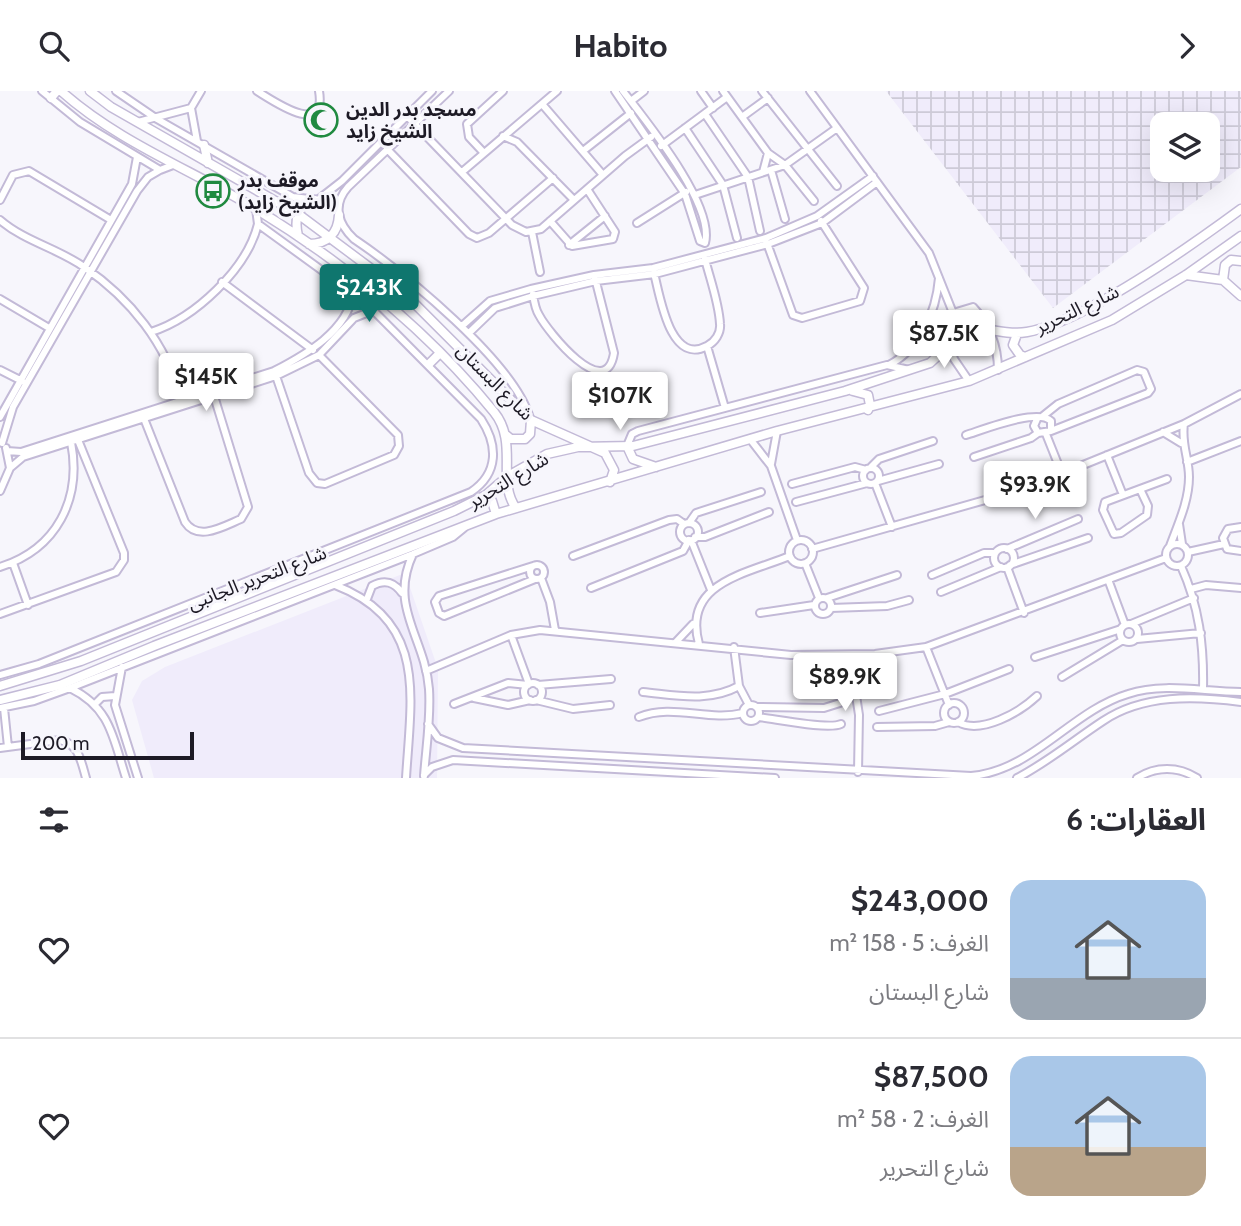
<!DOCTYPE html>
<html lang="ar">
<meta charset="utf-8">
<style>
:root{--surface:#fff;--page:#f7f7f7;--text:#2b2b33;--muted:#7c7c81;--line:#e1e1e2;--accent:#0f766e}
body{margin:0;font-family:Cabin,"Noto Sans Arabic",sans-serif;background:var(--page);color:var(--text);direction:rtl;height:100vh;display:flex;flex-direction:column;font-size:26px;white-space:nowrap}
*{box-sizing:border-box;margin:0}
p{font-size:23px;color:var(--muted)}
.icon{flex:none;width:38px;height:38px;fill:none;stroke:currentColor;stroke-width:2;stroke-linecap:round;stroke-linejoin:round}
.map{position:relative;height:687px;overflow:hidden;direction:ltr}
.sheet{display:flex;flex-direction:column;background:var(--surface);flex:1}
.sheet>*{flex:none}
.buttons{position:absolute;left:1150px;top:21px;display:grid;gap:14px}
.buttons a{display:grid;place-items:center;width:70px;height:70px;border-radius:14px;background:var(--surface);box-shadow:0 7px 28px #0002;font-size:35px}
.scale{position:absolute;left:21px;bottom:18px;width:173px;box-sizing:border-box;padding-left:7px;border:4px solid #1d1a25;border-top:0;font-size:19px;line-height:24px;white-space:nowrap;color:#1d1a25;-webkit-text-stroke:5px #f7f6fc;paint-order:stroke}
.price{position:absolute;translate:-50% -60px;padding:0 16px;border-radius:7px;background:#fff;color:#222;font-size:23px;line-height:46px;filter:drop-shadow(0 2px 4px #0008)}
.price::after{content:'';position:absolute;left:50%;top:42px;width:21px;height:16px;margin-left:-10px;background:inherit;clip-path:polygon(0 0,100% 0,50% 100%)}
.price.current{background:var(--accent);color:#fff}
ul{padding:0;list-style:none}
li{display:flex;align-items:center;gap:21px;height:175px;padding:0 35px}
li+li{border-top:2px solid var(--line)}
li span{display:grid;place-items:center;flex:none;width:196px;height:140px;border-radius:21px;color:#555}
li>.icon{margin-inline-start:auto}
span .icon{width:84px;height:84px;fill:#fffc;stroke-width:1}
li b{font-size:30px}
h2{display:flex;justify-content:space-between;align-items:center;height:84px;padding:0 35px;font-size:30px}
header{display:flex;justify-content:space-between;align-items:center;height:91px;padding:0 35px;background:var(--surface);font-size:32px;font-weight:700}
.map>svg:first-child{display:block}
</style>
<header><svg class="icon" aria-label="forward" viewBox="0 0 24 24"><path d="M9 5l7 7-7 7"/></svg>Habito<svg class="icon" aria-label="search" viewBox="0 0 24 24"><circle cx="10" cy="10" r="6"/><path d="M15 15l6 6"/></svg></header>
<div class="map">
<svg width="1241" height="687" viewBox="0 0 1241 687">
<defs>
<pattern id="industrial-grid" width="8" height="8" patternUnits="userSpaceOnUse" patternTransform="scale(1.75)"><rect width="8" height="8" fill="#f0ecfb"/><path d="M0 4h8M4 0v8" fill="none" stroke="#cdcad7"/></pattern>
</defs>
<rect width="100%" height="100%" fill="#f7f6fc"/>
<path fill="#f0ecfb" d="M405 482 438 578 437 687H154L132 609 142 590 165 576Z"/>
<path fill="url(#industrial-grid)" fill-rule="evenodd" d="M886 0H1241V76L1053 217ZM1162 33H1208V79H1162Z"/>
<g fill="none" stroke-linecap="round" stroke-linejoin="round">
<defs>
<path id="street" d="M42 0 80 31 160 79 173 74
M116 0 157 28 293 106 325 110 338 120
M257 0C272 9 327 48 319 0
M449 0 348 96C332 114 338 133 354 148 404 182 513 270 530 327
M615 0 685 103 700 150 705 152C715 114 646 30 623 0
M701 0 713 17
M723 0 768 62 785 74 814 110
M762 0 837 95
M810 0 929 162 953 222 950 253 954 268 969 290
M631 10 644 0
M542 13 603 84
M705 23 748 86 760 140
M406 24 512 134 526 141 541 138 625 65 651 46
M742 26 768 7
M138 31 191 17
M685 37 723 94 737 147
M503 45 517 51 574 109
M197 50 191 17 201 0
M661 55 727 6
M387 58 469 143 477 147 489 142 553 87
M583 60 631 22
M484 62 469 46 467 33 503 0
M771 79 785 128
M462 81 557 0
M763 81 768 62
M695 104 785 74 837 37
M319 108 342 90 432 0
M0 109 13 84 29 80 111 129
M0 129C24 150 59 158 84 176 131 208 166 253 181 307
M550 130 572 155 613 148 615 141 587 98
M637 132 686 101
M532 141 540 181
M767 152 793 224 802 227 860 210 864 197 821 130
M569 154 605 125
M654 182C660 205 670 275 707 255 715 251 721 242 720 233 719 212 710 188 705 168
M222 191 313 259
M533 203C534 210 535 218 539 224 548 241 606 313 614 262L595 187
M0 208 49 237
M953 222 973 216C990 234 998 254 998 279
M462 235 490 210 531 198 594 184 653 177 766 147 817 125 873 85
M151 241C195 227 247 178 258 133
M469 242 495 217 533 205 596 190 655 183 768 153 822 132 877 91
M707 255 725 317
M889 274C921 257 936 221 939 187
M0 279 22 290
M275 282 309 382 317 392 325 393 394 364 399 355 398 344 319 264
M143 325 185 431C198 451 224 435 241 428L248 416 214 305
M1043 325 1058 313 1137 279 1144 281 1151 298 1148 302 1051 340
M0 326 132 93 137 66
M1163 341 1181 352
M1046 343 1062 383
M966 344C985 338 1038 317 1051 330V340L1038 342 1034 335 1037 328
M750 348 771 375 797 449
M2 352 13 316 137 100 148 86 160 79
M627 355 632 343 638 340 887 274 909 279
M7 360 21 361 274 280C305 264 348 240 353 202
M1107 364 1123 404
M974 366 1031 347 1038 342
M1187 371 1241 350
M771 373 777 340
M871 376 879 368 933 350
M863 385a8 8 0 1 1 16 0a8 8 0 1 1-16 0Z
M10 377 23 366 276 285 319 264 354 227 374 219
M878 390 939 373
M875 392 892 436
M792 393 855 376 866 379
M1140 398 1105 411 1103 419 1114 443 1121 442 1147 424 1148 415 1140 398 1167 388
M0 400 10 377 6 357
M796 411 867 392
M689 432 696 422 761 401
M680 441a9 9 0 1 1 18 0a9 9 0 1 1-18 0Z
M1179 433 1182 453
M1241 436 1228 438 1223 447 1227 458 1241 460
M695 446H705L769 421
M691 449 711 499
M789 461a12 12 0 1 1 24 0a12 12 0 1 1-24 0Z
M1166 464a11 11 0 1 1 22 0a11 11 0 1 1-22 0Z
M1170 455C1178 433 1189 410 1189 386 1189 367 1181 353 1184 333
M994 467a10 10 0 1 1 20 0a10 10 0 1 1-20 0Z
M812 458 1024 398 1184 333 1241 303
M1007 458 1078 428
M1188 461 1224 453
M413 463C388 516 425 546 429 598 431 627 426 657 424 685
M573 465 669 429 677 428 684 433
M13 472 28 514
M805 472 819 507
M530 481a7 7 0 1 1 14 0a7 7 0 1 1-14 0Z
M1010 474 1088 447
M533 475 439 505 435 511 439 522 444 525 535 488
M1181 475C1199 515 1204 554 1203 598
M0 476C57 458 82 408 71 351
M1007 476 1024 522
M932 484 984 462H995
M541 487 550 511 555 539
M1109 491 1125 534
M335 494C428 530 411 605 406 687
M591 497 683 460 689 449
M1191 498 1206 494 1241 497
M941 501 1001 476
M815 515a8 8 0 1 1 16 0a8 8 0 1 1-16 0Z
M827 507 897 484
M367 508 372 495C385 488 394 491 402 502
M831 517 887 515 909 509
M760 522 814 514
M0 523 116 481 124 469V462L78 349
M1120 542a9 9 0 1 1 18 0a9 9 0 1 1-18 0Z
M1131 533 1194 507
M511 544 529 593
M1137 548 1201 542
M676 551 693 533
M699 553C682 492 745 483 790 465
M734 556 739 595 749 614
M926 556 949 614
M850 565 859 624 858 681
M1035 566 1121 538
M122 576 115 614 138 687
M426 580 511 544 540 539 791 564 875 563 926 556 1166 467
M0 584 39 573 471 401C499 382 498 354 481 328L364 210 258 133 256 118
M1062 586 1123 549
M524 601a9 9 0 1 1 18 0a9 9 0 1 1-18 0Z
M538 594 611 588
M70 597C111 617 113 647 126 687
M643 601C675 604 708 612 739 595
M474 607 508 614 530 609
M536 609 573 618 610 614
M96 612 102 606 115 605
M944 622a10 10 0 1 1 20 0a10 10 0 1 1-20 0Z
M454 613 508 592 528 594
M743 622a8 8 0 1 1 16 0a8 8 0 1 1-16 0Z
M757 616 824 617 840 612
M0 617 34 610 70 597 413 463 453 446 464 437
M4 617 8 656
M879 620 945 603 1009 578
M639 626C673 612 708 631 743 622
M758 626C776 628 828 639 841 633
M958 631C981 644 1020 621 1037 605
M428 633 438 647 463 657 971 685C1033 680 1071 620 1128 603 1165 591 1203 601 1241 601
M877 636 935 635 949 631
M0 657 60 649C79 653 81 670 86 687
M424 684 432 676 453 669 775 687
M1017 687C1048 671 1074 649 1103 630 1143 603 1195 605 1241 611
M1137 687C1156 675 1178 675 1197 687"/>
<path id="secondary" d="M61 0C118 51 192 79 256 118 344 172 429 241 494 321 519 352 496 390 516 417
M90 0 111 16 298 123 405 203 531 329 605 362 614 379 610 391
M51 7 57 0
M204 54 208 72
M298 145C294 128 297 115 315 109
M309 153C328 153 338 142 339 124
M1186 184 1223 189 1241 205
M1223 189 1225 174 1231 169 1241 170
M1017 243 1013 254 1020 264 1025 266
M429 273 440 262
M853 300 868 304 870 314 868 319
M506 344 511 348H525L530 343 531 329
M627 355 633 368 656 376
M486 404 492 410 496 423
M0 595 81 570 454 420 486 404 508 385 547 363 578 356 633 355 845 300 930 272 968 237C988 236 1007 245 1027 241 1085 231 1192 154 1241 118
M0 609 60 594 154 555 496 423 777 340 969 290 1112 229 1186 184 1241 145"/>
</defs>
<use href="#street" stroke="#c3bad7" stroke-width="10"/>
<use href="#secondary" stroke="#c3bad7" stroke-width="11"/>
<use href="#street" stroke="#fff" stroke-width="6"/>
<use href="#secondary" stroke="#fff" stroke-width="8"/>
</g>
<defs>
<symbol id="mosque-ring" viewBox="-11 -11 22 22"><circle r="9.5" fill="#f7f6fc" stroke="#208a40" stroke-width="1.5"/><path d="M3.5-4.9A6 6 0 1 0 3.5 4.9A5 5 0 1 1 3.5-4.9Z" fill="#208a40"/></symbol>
<symbol id="bus-ring" viewBox="-11 -11 22 22"><circle r="9.5" fill="#f7f6fc" stroke="#208a40" stroke-width="1.5"/><path d="M-5-6H5V4H4V6H2V4H-2V6H-4V4H-5ZM-3.5-4V0h7V-4ZM-3.5 1.2v1.5H-2V1.2ZM2 1.2v1.5H3.5V1.2Z" fill="#208a40"/></symbol>
</defs>
<g fill-rule="evenodd">
<use href="#mosque-ring" x="302" y="10" width="38" height="38"/>
<use href="#bus-ring" x="194" y="81" width="38" height="38"/>
</g>
<g text-anchor="middle" dominant-baseline="central" stroke-width="6" stroke-linejoin="round" paint-order="stroke">
<g font-size="19" font-weight="bold" fill="#1d1a25" stroke="#f7f6fc" text-anchor="start">
<text x="346" y="18">مسجد بدر الدين<tspan x="346" dy="22">الشيخ زايد</tspan></text>
<text x="238" y="89">موقف بدر<tspan x="238" dy="22">(الشيخ زايد)</tspan></text>
</g>
<g font-size="19" fill="#1d1a25" stroke="#f7f6fc">
<text transform="translate(1077 218) rotate(-25)">شارع التحرير</text>
<text transform="translate(495 291) rotate(45)">شارع البستان</text>
<text transform="translate(508 389) rotate(-31)">شارع التحرير</text>
<text transform="translate(257 487) rotate(-21)">شارع التحرير الجانبى</text>
</g>
</g>
</svg>
<div class="buttons">
<a><svg class="icon" aria-label="layers" viewBox="0 0 24 24"><path d="M12 4l9 5-9 5-9-5zM3 14l9 5 9-5"/></svg></a>
</div>
<div class="scale">200 m</div>
<b class="price current" style="left:369px;top:233px">$243K</b>
<b class="price" style="left:944px;top:279px">$87.5K</b>
<b class="price" style="left:206px;top:322px">$145K</b>
<b class="price" style="left:620px;top:341px">$107K</b>
<b class="price" style="left:1035px;top:430px">$93.9K</b>
<b class="price" style="left:845px;top:622px">$89.9K</b>
</div>
<section class="sheet">
<h2>العقارات: 6<svg class="icon" aria-label="filters" viewBox="0 0 24 24"><path d="M4 7h16M4 17h16"/><circle cx="9" cy="7" r="2"/><circle cx="15" cy="17" r="2"/></svg></h2>
<ul>
<li><span style="background:linear-gradient(#a9c7e8 70%,#9aa5b1 0)"><svg class="icon" aria-label="home" viewBox="0 0 24 24"><path d="M3 11l9-7 9 7M6 9v11h12V9"/></svg></span><div><b>$243,000</b><p>الغرف: 5 · 158 m²</p><p>شارع البستان</p></div><svg class="icon" aria-label="heart" viewBox="0 0 24 24"><path d="M12 20l-8-8c-3-5 5-10 8-4 3-6 11-1 8 4z"/></svg></li>
<li><span style="background:linear-gradient(#a9c7e8 65%,#b9a48a 0)"><svg class="icon" aria-label="home" viewBox="0 0 24 24"><path d="M3 11l9-7 9 7M6 9v11h12V9"/></svg></span><div><b>$87,500</b><p>الغرف: 2 · 58 m²</p><p>شارع التحرير</p></div><svg class="icon" aria-label="heart" viewBox="0 0 24 24"><path d="M12 20l-8-8c-3-5 5-10 8-4 3-6 11-1 8 4z"/></svg></li>
</ul>
</section>
